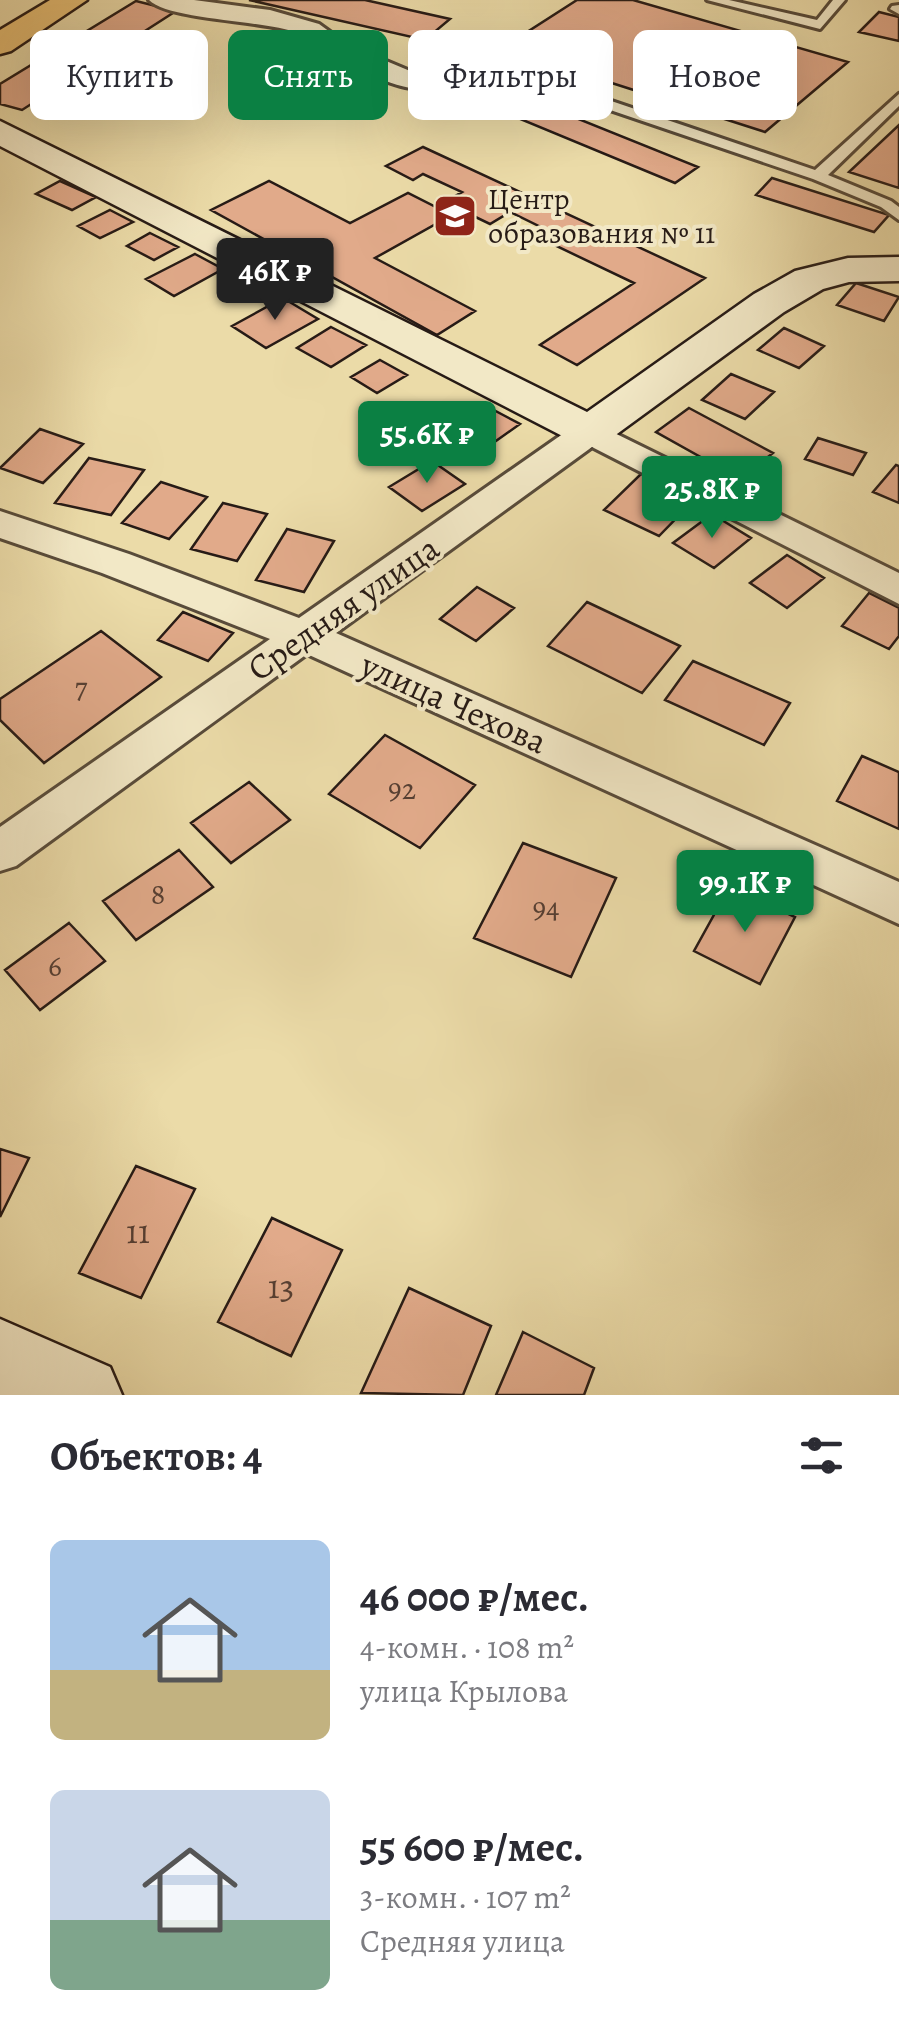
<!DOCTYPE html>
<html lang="ru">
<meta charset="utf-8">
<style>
:root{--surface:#fff;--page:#f7f7f7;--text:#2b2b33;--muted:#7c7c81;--accent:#0b8043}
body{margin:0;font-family:Alegreya,serif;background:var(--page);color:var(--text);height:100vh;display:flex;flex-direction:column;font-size:38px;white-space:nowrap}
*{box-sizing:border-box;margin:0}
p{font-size:32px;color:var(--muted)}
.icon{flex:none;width:55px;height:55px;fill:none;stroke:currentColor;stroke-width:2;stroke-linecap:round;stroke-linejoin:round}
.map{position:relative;height:1395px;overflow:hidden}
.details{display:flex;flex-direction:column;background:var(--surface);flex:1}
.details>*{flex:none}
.guide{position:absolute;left:30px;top:30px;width:840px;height:90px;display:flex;gap:20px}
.price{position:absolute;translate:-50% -85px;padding:0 22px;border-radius:10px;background:var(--accent);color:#fff;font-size:32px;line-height:65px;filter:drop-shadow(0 2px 5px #0008)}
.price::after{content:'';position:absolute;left:50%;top:60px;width:30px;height:22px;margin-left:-15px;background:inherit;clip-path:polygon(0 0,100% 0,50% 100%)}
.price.selected{background:#222;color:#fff}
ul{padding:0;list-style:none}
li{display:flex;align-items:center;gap:30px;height:250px;padding:0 50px}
li span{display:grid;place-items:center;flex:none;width:280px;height:200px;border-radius:15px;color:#555}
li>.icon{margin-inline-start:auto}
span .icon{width:120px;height:120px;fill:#fffc;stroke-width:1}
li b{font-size:42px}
h2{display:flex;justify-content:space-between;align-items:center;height:120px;padding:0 50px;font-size:42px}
.pill{padding:0 35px;border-radius:15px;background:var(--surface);box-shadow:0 10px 40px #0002;font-size:35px;line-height:90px}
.pill.selected{background:var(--accent);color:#fff}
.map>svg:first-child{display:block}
</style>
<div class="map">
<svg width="899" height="1395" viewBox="0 0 899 1395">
<rect width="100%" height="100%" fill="#ebdba8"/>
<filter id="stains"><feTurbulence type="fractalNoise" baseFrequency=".002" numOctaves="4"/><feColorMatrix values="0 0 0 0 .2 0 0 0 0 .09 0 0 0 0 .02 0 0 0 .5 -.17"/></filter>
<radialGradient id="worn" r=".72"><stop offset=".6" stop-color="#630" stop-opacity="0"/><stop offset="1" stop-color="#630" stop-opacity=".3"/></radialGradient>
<path fill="#e1aa8a" stroke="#271b16" stroke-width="2.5" d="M249 0H365L450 19 425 40Z
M577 0H633L848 62 765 132 502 48Z
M136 1 176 11 22 110 0 104V84Z
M879 12 899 17V41L859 32Z
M434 61 698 167 675 183 409 73Z
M899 125V188L849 172Z
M423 147 705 278 577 365 540 345 634 283 548 242 559 236 510 212 490 224 461 210 375 258 475 311 437 335 211 210 269 181 350 223 408 193 436 207 462 192 423 174 413 180 386 166Z
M772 178 889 215 874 232 756 195Z
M60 181 96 197 72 210 36 194Z
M110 210 133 222 100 238 78 226Z
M150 233 178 247 154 260 127 246Z
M195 254 223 269 174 296 146 279Z
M856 283 899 297 884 321 837 305Z
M283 298 318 319 266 348 232 326Z
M331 327 366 345 331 367 297 348Z
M784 328 824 346 799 368 758 350Z
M380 360 407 375 377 393 351 377Z
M731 374 774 392 745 419 702 400Z
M488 407 520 424 486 448 455 431Z
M689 408 773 453 740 479 656 432Z
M40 429 83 444 43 483 0 468Z
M818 438 866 453 853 475 805 459Z
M89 458 144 470 111 515 55 503Z
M432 461 465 484 422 511 389 487Z
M896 465 899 466V503L873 492Z
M642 473 696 498 659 536 604 510Z
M161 482 207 497 169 539 122 523Z
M223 503 267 514 237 561 191 549Z
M712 514 751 538 714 568 673 543Z
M287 529 334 541 304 592 256 580Z
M787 555 824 578 787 608 750 583Z
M477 587 514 608 476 641 440 619Z
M869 593 899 608V636L889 649 842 626Z
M587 602 680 646 642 693 548 646Z
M183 612 233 633 208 661 158 640Z
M101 631 161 677 44 763 0 720V699Z
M693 661 790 703 764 745 665 700Z
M385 735 475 785 420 848 329 794Z
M862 756 899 772V829L837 801Z
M249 782 290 820 231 863 191 823Z
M523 843 616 878 571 977 474 938Z
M179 850 213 887 136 940 103 901Z
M730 886 795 917 760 984 694 951Z
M69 923 105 961 40 1010 5 970Z
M0 1149 29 1158 0 1217Z
M136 1166 195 1189 141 1298 79 1273Z
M272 1218 342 1250 291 1356 218 1322Z
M409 1288 491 1326 463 1395 361 1393Z
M523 1332 594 1368 584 1395H496Z"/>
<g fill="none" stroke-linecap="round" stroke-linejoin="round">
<defs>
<path id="lane" d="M707 0H729L817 20 833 0H845L820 29Z
M899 5V14L890 9 892 6Z
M460 53H470L815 170 899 94V106L828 175 891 201 899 207V220L881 207 813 179 460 59Z"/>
<path id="street" d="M149 0H194L270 10 319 24 348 45 422 76 426 82 422 88C403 92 348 66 329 55 318 48 309 38 298 33 264 20 168 20 149 0Z
M590 421 899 573V604L592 447 336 633 899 882V924L307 654 16 866 0 871V827L270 639 102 573 0 538V511L129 554 299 618 577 424Z"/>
<path id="secondary" d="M0 121 587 412 754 294 795 271 848 258 899 257V281L849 282 823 289 784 312 606 442 590 446 574 442 0 146Z
M0 1319 110 1367 122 1395H0Z"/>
<path id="highway" d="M50 0H87L11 51 0 54V30Z"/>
</defs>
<use href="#lane" stroke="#584b3a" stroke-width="6"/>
<use href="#street" stroke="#584b3a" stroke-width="6"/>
<use href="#secondary" stroke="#271b16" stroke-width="5"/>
<use href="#highway" stroke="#271b16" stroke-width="5"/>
<use href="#lane" fill="#f2e8c6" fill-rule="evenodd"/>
<use href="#street" fill="#f2e8c6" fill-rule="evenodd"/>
<use href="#secondary" fill="#f2e8c6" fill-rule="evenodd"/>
<use href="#highway" fill="#e6be74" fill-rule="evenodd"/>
</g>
<defs>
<symbol id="school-square" viewBox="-11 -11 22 22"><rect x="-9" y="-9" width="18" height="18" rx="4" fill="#8f2418" stroke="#f2e8c6"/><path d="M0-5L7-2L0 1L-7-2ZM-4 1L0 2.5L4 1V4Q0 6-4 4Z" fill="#fff"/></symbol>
</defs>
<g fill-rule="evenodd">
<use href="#school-square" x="430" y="191" width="50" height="50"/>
</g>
<g text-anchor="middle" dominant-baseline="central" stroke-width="8" stroke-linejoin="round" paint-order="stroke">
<g font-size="30" fill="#271b16" stroke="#f2e8c6" text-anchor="start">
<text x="488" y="199">Центр<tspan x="488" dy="34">образования № 11</tspan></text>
</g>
<g font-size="30" fill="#563f33">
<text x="81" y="688">7</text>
<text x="402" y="789">92</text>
<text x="158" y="894">8</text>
<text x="546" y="908">94</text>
<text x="55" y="966">6</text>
</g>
<g font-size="35" fill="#271b16" stroke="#f2e8c6">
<text transform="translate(343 608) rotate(-35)">Средняя улица</text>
<text transform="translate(454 703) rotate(24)">улица Чехова</text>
</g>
<g font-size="35" fill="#563f33">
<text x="138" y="1231">11</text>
<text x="281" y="1286">13</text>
</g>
</g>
<rect width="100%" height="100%" filter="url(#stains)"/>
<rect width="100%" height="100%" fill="url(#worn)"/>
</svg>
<b class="price selected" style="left:275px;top:323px">46K ₽</b>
<b class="price" style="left:427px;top:486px">55.6K ₽</b>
<b class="price" style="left:712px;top:541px">25.8K ₽</b>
<b class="price" style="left:745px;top:935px">99.1K ₽</b>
<div class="guide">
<a class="pill">Купить</a>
<a class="pill selected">Снять</a>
<a class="pill">Фильтры</a>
<a class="pill">Новое</a>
</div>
</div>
<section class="details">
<h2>Объектов: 4<svg class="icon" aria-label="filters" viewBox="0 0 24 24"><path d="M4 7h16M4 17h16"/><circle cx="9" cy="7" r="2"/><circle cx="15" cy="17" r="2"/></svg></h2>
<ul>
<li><span style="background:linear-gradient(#a9c7e8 65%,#c2b280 0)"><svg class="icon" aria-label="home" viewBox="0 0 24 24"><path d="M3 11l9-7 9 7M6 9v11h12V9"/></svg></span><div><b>46 000 ₽/мес.</b><p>4-комн. · 108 m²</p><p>улица Крылова</p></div></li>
<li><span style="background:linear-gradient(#c9d6e8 65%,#7fa58c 0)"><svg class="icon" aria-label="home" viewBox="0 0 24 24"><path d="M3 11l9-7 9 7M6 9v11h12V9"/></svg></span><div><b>55 600 ₽/мес.</b><p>3-комн. · 107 m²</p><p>Средняя улица</p></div></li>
</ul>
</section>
